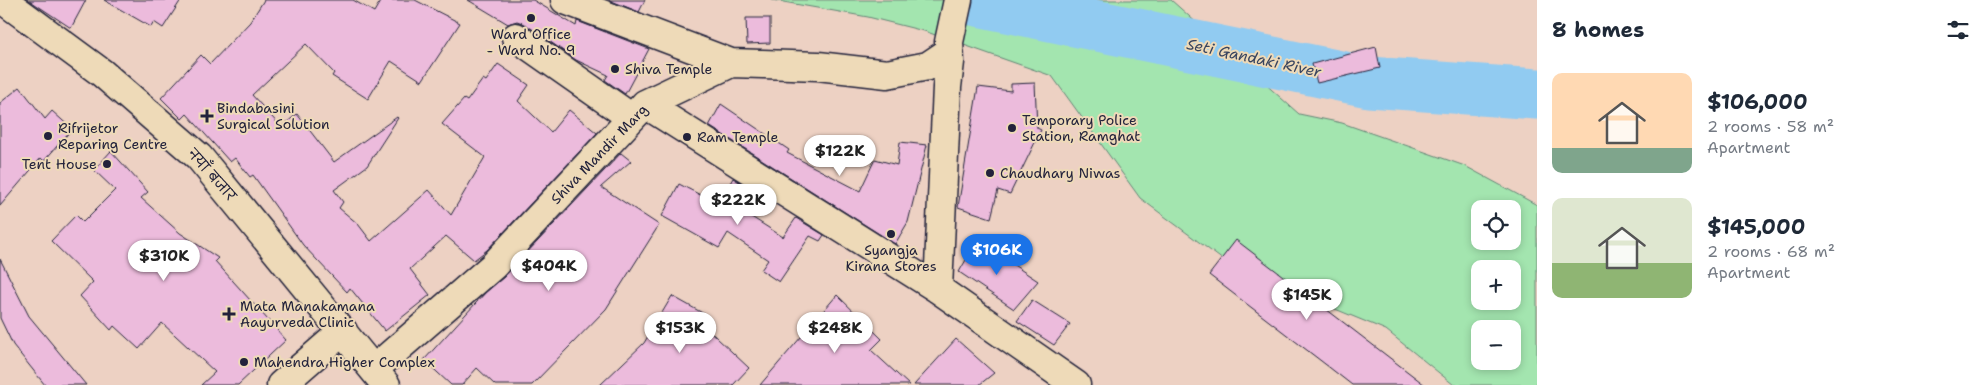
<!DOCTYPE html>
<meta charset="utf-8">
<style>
:root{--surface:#fff;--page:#f2f2f3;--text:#1f2937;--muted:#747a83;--accent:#1a73e8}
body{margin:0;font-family:"Shantell Sans","Playpen Sans Deva",sans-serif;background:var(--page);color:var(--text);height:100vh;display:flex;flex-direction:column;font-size:19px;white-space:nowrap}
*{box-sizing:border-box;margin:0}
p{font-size:16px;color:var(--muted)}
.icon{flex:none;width:28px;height:28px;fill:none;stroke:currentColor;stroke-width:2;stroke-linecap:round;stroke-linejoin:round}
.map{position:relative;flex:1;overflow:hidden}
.panel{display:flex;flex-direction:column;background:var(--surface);width:450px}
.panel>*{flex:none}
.tools{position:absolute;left:1471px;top:200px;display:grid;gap:10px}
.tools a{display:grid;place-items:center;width:50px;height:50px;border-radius:10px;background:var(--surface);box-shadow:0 2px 8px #0003;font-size:25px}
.price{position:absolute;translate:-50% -42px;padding:0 11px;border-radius:18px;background:#fff;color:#222;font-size:16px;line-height:32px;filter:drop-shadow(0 1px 2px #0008)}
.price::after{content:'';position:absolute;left:50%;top:30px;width:15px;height:11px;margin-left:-8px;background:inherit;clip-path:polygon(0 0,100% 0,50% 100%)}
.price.active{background:var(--accent);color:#fff}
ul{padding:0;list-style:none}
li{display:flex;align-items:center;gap:15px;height:125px;padding:0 15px}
li span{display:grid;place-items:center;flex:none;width:140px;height:100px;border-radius:10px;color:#555}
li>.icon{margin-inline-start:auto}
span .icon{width:60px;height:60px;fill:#fffc;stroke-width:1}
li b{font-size:21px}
h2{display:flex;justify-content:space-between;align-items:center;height:60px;padding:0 15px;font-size:21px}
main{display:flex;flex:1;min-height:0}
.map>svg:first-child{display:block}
</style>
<main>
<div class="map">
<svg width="1537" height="385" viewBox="0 0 1537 385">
<rect width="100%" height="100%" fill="#edd1c3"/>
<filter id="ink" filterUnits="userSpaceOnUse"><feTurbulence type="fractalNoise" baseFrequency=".02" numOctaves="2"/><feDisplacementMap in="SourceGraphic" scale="10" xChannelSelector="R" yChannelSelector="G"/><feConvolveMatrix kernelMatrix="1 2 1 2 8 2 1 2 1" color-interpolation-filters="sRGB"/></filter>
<g filter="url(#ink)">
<path fill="#a3e5af" stroke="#628475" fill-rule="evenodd" d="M772 0H1171L1299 114 1342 123 1465 166 1537 205V385H1454L1386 330 1231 266 1140 198 1052 76 924 31 868 17ZM1480 209H1512V241H1480ZM1480 269H1512V301H1480ZM1480 329H1512V361H1480Z"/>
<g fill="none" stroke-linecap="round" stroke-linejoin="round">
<path stroke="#91cbf1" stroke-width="51" d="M973 0 1369 82 1537 94"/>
</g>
<path fill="#ecbbdc" stroke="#22223b" d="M29 0H86L71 28Z
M104 0H181L163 28 154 22 151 27Z
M264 0H353L374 12 381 0H415L460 23 422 81 391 61 368 99 332 76 334 73 306 44 252 95 281 127 297 114 334 162 397 117 398 118 367 166 334 190 343 202 339 208 358 224 371 241 429 190 451 215 485 157 442 124 464 99 467 101 483 79 486 81 498 64 529 85 518 101 551 132 569 110 597 133 487 250 474 260 446 236 410 269 430 295 385 331 350 288 347 292 303 245 253 175 250 177 235 158 230 162 187 114 182 119 161 98 201 55 210 64 250 22Z
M468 0H533L576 26 577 21 649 49 625 94 605 80 608 75 576 60 525 24 517 21 508 24Z
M609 0H645L639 12Z
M746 18H770V43L747 44Z
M1376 47 1380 68 1317 83 1312 64Z
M1035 83 1037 128 1041 130 1010 194 998 190 991 218 958 207 978 87 1011 91V84Z
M20 87 45 119 52 111 72 129 44 161 41 158 0 206V103Z
M721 104 789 150 787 153 860 191 875 159 897 165 900 142 927 145 908 222 895 244 709 126Z
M111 151 148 192 141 198 180 233 218 258 215 261 286 340 238 385H201L215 372 162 323 139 349 114 326 111 330 80 296 93 282 51 241 76 215 83 222 115 190 94 170Z
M621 153 631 161 601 187 659 225 606 309 532 385H495L477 368 462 385H451L424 360 486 292 504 277Z
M733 178 753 191 742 211 783 237 796 218 824 235 820 241 810 236 779 282 761 270 768 260 728 233 719 248 662 216 679 184 718 204Z
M1236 240 1425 385H1352L1325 364 1209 275Z
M977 241 1038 281 1014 309 959 272Z
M0 259 29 316 86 385H45L13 345 0 318Z
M837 295 882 339 871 350 909 385H760Z
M672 296 706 315 701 323 749 368 733 385H600L644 343Z
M1032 300 1070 324 1054 345 1017 321Z
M956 339 994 373 979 385H914Z"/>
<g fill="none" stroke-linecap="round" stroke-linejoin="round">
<defs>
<path id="minor" d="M516 37 632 118
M731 63 818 66 887 74 928 66 949 52
M645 104 938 289 1076 385
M938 289 947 87 950 62 949 42 958 0
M374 369 493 266 645 104 731 63 565 0"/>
<path id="secondary" d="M281 385 343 331"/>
<path id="primary" d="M3 0 102 73 199 157 386 385"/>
</defs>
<use href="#minor" stroke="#22223b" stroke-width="31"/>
<use href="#secondary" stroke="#22223b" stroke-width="31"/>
<use href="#primary" stroke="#22223b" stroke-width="31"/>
<use href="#minor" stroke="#eedab8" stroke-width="28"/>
<use href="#secondary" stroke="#eedab8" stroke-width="28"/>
<use href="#primary" stroke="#eedab8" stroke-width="28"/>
</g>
</g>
<g fill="#22223b" stroke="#eedab8" stroke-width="2">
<circle cx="531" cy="18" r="5"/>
<circle cx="615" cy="69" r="5"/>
<path d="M204.5 108.5h5v5h5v5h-5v5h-5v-5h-5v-5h5z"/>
<circle cx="1012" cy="128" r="5"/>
<circle cx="48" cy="136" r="5"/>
<circle cx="687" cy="137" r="5"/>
<circle cx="107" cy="164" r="5"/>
<circle cx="990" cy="173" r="5"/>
<circle cx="891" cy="234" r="5"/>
<path d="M226.5 306.5h5v5h5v5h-5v5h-5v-5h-5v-5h5z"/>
<circle cx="244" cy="362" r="5"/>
</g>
<g text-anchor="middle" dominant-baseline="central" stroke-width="4" stroke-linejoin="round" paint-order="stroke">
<g font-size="14" fill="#22223b" stroke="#eedab8" text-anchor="start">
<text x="531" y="34" text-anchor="middle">Ward Office<tspan x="531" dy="16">- Ward No. 9</tspan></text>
<text x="625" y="69">Shiva Temple</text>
<text x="217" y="108">Bindabasini<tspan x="217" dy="16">Surgical Solution</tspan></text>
<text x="1022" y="120">Temporary Police<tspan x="1022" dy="16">Station, Ramghat</tspan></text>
<text x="58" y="128">Rifrijetor<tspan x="58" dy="16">Reparing Centre</tspan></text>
<text x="697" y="137">Ram Temple</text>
<text x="97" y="164" text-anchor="end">Tent House</text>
<text x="1000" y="173">Chaudhary Niwas</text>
<text x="891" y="250" text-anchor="middle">Syangja<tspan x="891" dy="16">Kirana Stores</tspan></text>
<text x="240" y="306">Mata Manakamana<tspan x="240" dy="16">Aayurveda Clinic</tspan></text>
<text x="254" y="362">Mahendra Higher Complex</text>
</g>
<g font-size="14" fill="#22223b" stroke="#eedab8">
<text transform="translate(599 154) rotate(-46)">Shiva Mandir Marg</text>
<text transform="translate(212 175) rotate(48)">नयाँ बजार</text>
</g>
<g font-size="15" font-style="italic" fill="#38445f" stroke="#eedab8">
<text transform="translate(1254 58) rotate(12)">Seti Gandaki River</text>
</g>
</g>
</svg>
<div class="tools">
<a><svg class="icon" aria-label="locate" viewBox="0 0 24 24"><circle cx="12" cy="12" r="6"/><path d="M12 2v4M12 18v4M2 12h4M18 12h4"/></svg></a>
<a>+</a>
<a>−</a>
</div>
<b class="price" style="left:840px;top:177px">$122K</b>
<b class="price" style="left:738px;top:226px">$222K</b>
<b class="price active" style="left:997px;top:276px">$106K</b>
<b class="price" style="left:164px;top:282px">$310K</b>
<b class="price" style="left:549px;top:292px">$404K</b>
<b class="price" style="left:1307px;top:321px">$145K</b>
<b class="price" style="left:680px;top:354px">$153K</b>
<b class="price" style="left:835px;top:354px">$248K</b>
</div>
<section class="panel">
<h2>8 homes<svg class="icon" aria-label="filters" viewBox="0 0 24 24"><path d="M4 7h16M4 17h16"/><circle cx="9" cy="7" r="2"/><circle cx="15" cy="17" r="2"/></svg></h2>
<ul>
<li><span style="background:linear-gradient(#ffd9b3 75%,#7fa58c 0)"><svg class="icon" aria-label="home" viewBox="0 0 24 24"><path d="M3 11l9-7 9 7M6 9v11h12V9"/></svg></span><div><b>$106,000</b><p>2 rooms · 58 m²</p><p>Apartment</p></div></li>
<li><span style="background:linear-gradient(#dfe7d0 65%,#8fb573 0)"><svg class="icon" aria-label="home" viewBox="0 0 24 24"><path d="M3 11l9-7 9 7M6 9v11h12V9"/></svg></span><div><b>$145,000</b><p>2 rooms · 68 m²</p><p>Apartment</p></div></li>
</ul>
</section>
</main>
